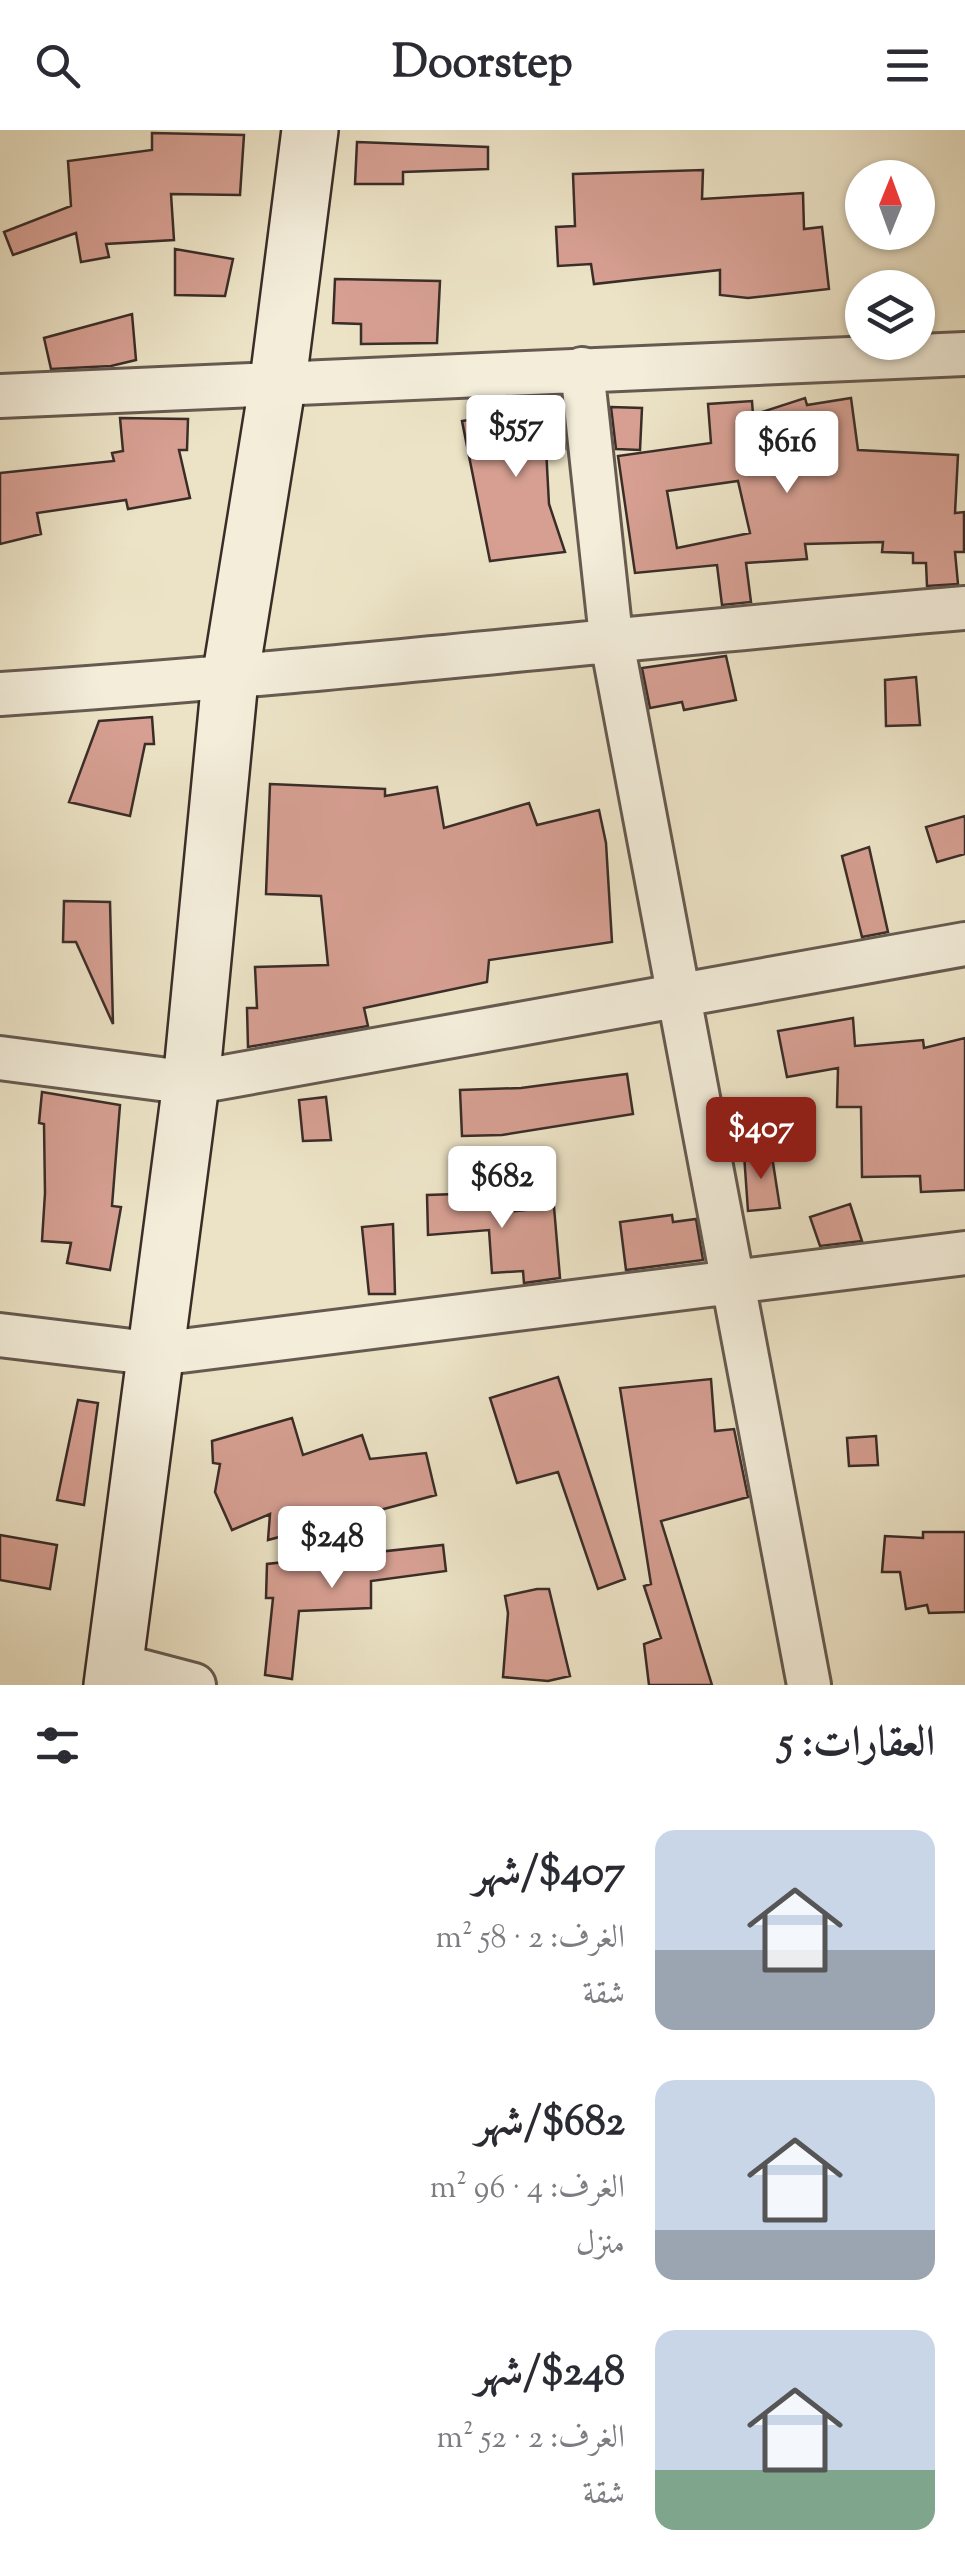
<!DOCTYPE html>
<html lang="ar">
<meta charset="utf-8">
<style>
:root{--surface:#fff;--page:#f2f2f3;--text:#2b2b33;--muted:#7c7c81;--accent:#8f2418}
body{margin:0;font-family:"Sorts Mill Goudy",Amiri,serif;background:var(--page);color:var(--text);direction:rtl;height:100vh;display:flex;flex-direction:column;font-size:38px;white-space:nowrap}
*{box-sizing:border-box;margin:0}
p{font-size:32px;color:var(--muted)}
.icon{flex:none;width:55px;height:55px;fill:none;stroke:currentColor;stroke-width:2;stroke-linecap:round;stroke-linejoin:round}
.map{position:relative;height:1555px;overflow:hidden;direction:ltr}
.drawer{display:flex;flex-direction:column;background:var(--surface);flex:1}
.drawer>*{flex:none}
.needle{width:65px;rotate:1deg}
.fabs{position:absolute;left:845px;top:30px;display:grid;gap:20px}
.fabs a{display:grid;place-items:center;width:90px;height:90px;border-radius:50%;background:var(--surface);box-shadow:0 2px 8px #0004;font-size:50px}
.price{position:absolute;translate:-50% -85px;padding:0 22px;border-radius:10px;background:#fff;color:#222;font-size:32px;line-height:65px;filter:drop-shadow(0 2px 5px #0008)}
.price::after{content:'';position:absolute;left:50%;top:60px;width:30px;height:22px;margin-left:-15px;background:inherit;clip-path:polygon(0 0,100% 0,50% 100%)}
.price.active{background:var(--accent);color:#fff}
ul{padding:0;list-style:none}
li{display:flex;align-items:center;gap:30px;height:250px;padding:0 30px}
li span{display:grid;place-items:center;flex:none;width:280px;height:200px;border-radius:20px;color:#555}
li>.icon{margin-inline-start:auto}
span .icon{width:120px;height:120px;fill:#fffc;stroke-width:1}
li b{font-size:42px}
h2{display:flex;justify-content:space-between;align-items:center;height:120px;padding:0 30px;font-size:42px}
header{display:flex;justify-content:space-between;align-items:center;height:130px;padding:0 30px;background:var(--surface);font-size:45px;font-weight:700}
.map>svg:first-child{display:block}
</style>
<header><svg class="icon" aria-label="menu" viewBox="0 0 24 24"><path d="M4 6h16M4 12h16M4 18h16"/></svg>Doorstep<svg class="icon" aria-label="search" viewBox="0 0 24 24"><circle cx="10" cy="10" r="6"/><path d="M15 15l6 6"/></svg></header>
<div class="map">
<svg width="965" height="1555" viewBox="0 0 965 1555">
<rect width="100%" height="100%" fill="#ece3c6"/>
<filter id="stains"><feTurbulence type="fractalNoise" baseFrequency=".002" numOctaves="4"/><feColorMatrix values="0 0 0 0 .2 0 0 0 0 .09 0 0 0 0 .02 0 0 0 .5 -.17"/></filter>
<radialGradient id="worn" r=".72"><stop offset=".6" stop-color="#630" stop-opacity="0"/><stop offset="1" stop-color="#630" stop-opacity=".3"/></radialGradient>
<path fill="#d69f92" stroke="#3a2d28" stroke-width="2.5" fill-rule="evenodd" d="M152 3 244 5 240 65 171 64 174 110 106 114 109 127 81 132 76 103 13 125 4 102 71 76 68 31 152 20Z
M357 12 488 17V39L403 42V54H355Z
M703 40 702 69 803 63 804 99 822 97 829 159 748 168 720 165V140L594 154 591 134 558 136 556 97 575 96 573 44Z
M175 119 233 129 225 166 175 165Z
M335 149 440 151 437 213 361 214V194L333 193Z
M132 184 136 230 111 236 51 239 44 208Z
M805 268 807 275 851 268 858 320 958 325 955 383 964 382V422H955L958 454 927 456 926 433H913V423L882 422 883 412 805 414 807 429 746 433 751 472 722 475 717 435 635 443 618 326 711 313 708 274 752 271 753 285ZM738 351 750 403 677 418 667 361Z
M531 276H561L565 319 546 318 549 374 565 422 490 431 462 291 531 280Z
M611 277 642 278 640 320 616 319Z
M120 288 188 289 187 320H179L190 368 128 379 126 370 37 383 41 404 0 414V343L114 331 112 323 123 321Z
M726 526 736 570 684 580 682 572 650 578 642 538Z
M916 547 920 595 886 596 885 550Z
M152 587 154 614H145L130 686 69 672 99 591Z
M270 654 385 659V666L437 657 444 698 529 673 537 695 599 680 606 713 612 812 489 830 487 852 364 878 368 896 248 917 247 878H257L255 837 328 835 321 766 266 764Z
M965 686V724L937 732 926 697Z
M869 717 888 802 862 807 842 726Z
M64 771 110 772 113 894 76 812H63Z
M853 888 855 916 923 910 924 918 965 908V1060L921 1062 920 1046 862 1047 861 977H837L838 938 787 947 778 901Z
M627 944 633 984 502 1005 462 1006 460 960 521 958Z
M42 962 120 975 112 1076 121 1077 110 1140 67 1133 71 1113 42 1111 45 1063 44 994 39 993Z
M326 967 331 1010 303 1011 299 970Z
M771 1020 780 1078 748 1081 744 1024Z
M516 1062 515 1081 554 1077 560 1148 524 1153 523 1141 492 1143 489 1100 428 1105 427 1065Z
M850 1074 862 1111 820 1116 810 1087Z
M672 1085 673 1092 696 1089 703 1130 626 1140 620 1092Z
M393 1094 395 1164H369L362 1097Z
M558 1247 625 1449 598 1459 558 1342 517 1353 490 1268Z
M711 1249 715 1301 734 1299 748 1367 661 1391 712 1555H649L644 1514 661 1508 644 1456 651 1454 620 1258Z
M78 1270 98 1273 84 1375 57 1370Z
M292 1288 303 1325 362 1305 370 1329 426 1323 436 1365 268 1410 270 1384 232 1400 215 1362 220 1334 213 1333 212 1311Z
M876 1306 878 1335 849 1336 847 1308Z
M923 1402H965V1482L929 1483 927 1475 906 1479 900 1442H882L885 1406 923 1408Z
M0 1405 57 1415 50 1459 0 1450Z
M443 1415 446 1441 371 1451V1478L299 1481 292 1549 265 1545 273 1468H266L267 1434Z
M537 1459H549L570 1546 548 1551 503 1547 508 1483 505 1466Z"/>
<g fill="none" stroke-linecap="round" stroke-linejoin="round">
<defs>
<path id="street" d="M582 239 611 507 809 1555
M0 266 965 224
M0 564C322 543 643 505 965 478
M0 928 191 953 965 814
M0 1205 157 1224 965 1123
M114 1534 194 1555"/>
<path id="secondary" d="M112 1555 191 953 230 549 278 251 310 0"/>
</defs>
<use href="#street" stroke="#665a50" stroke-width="48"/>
<use href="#secondary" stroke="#3a2d28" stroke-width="60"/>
<use href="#street" stroke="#f3edda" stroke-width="42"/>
<use href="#secondary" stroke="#f3edda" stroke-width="55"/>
</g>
<rect width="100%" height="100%" filter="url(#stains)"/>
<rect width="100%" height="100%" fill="url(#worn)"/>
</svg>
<div class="fabs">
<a><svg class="needle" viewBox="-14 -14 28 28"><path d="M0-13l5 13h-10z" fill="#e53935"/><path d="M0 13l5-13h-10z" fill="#7c7c81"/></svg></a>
<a><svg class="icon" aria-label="layers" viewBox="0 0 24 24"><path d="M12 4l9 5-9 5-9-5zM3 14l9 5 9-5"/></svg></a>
</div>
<b class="price" style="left:516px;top:350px">$557</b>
<b class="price" style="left:787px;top:366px">$616</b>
<b class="price active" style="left:761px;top:1052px">$407</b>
<b class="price" style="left:502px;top:1101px">$682</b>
<b class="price" style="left:332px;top:1461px">$248</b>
</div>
<section class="drawer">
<h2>العقارات: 5<svg class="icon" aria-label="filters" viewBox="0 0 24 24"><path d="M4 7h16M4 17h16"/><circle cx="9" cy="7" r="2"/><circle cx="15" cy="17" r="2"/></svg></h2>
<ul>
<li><span style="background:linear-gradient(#c9d6e8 60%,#9aa5b1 0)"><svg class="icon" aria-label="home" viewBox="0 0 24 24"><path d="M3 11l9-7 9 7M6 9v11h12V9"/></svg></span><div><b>$407/شهر</b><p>الغرف: 2 · 58 m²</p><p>شقة</p></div></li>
<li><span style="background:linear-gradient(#c9d6e8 75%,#9aa5b1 0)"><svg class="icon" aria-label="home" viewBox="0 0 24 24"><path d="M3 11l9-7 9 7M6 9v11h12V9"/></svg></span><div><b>$682/شهر</b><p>الغرف: 4 · 96 m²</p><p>منزل</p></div></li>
<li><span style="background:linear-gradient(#c9d6e8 70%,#7fa58c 0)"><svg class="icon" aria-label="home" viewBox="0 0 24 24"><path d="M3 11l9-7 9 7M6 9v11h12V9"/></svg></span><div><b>$248/شهر</b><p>الغرف: 2 · 52 m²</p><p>شقة</p></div></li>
</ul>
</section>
